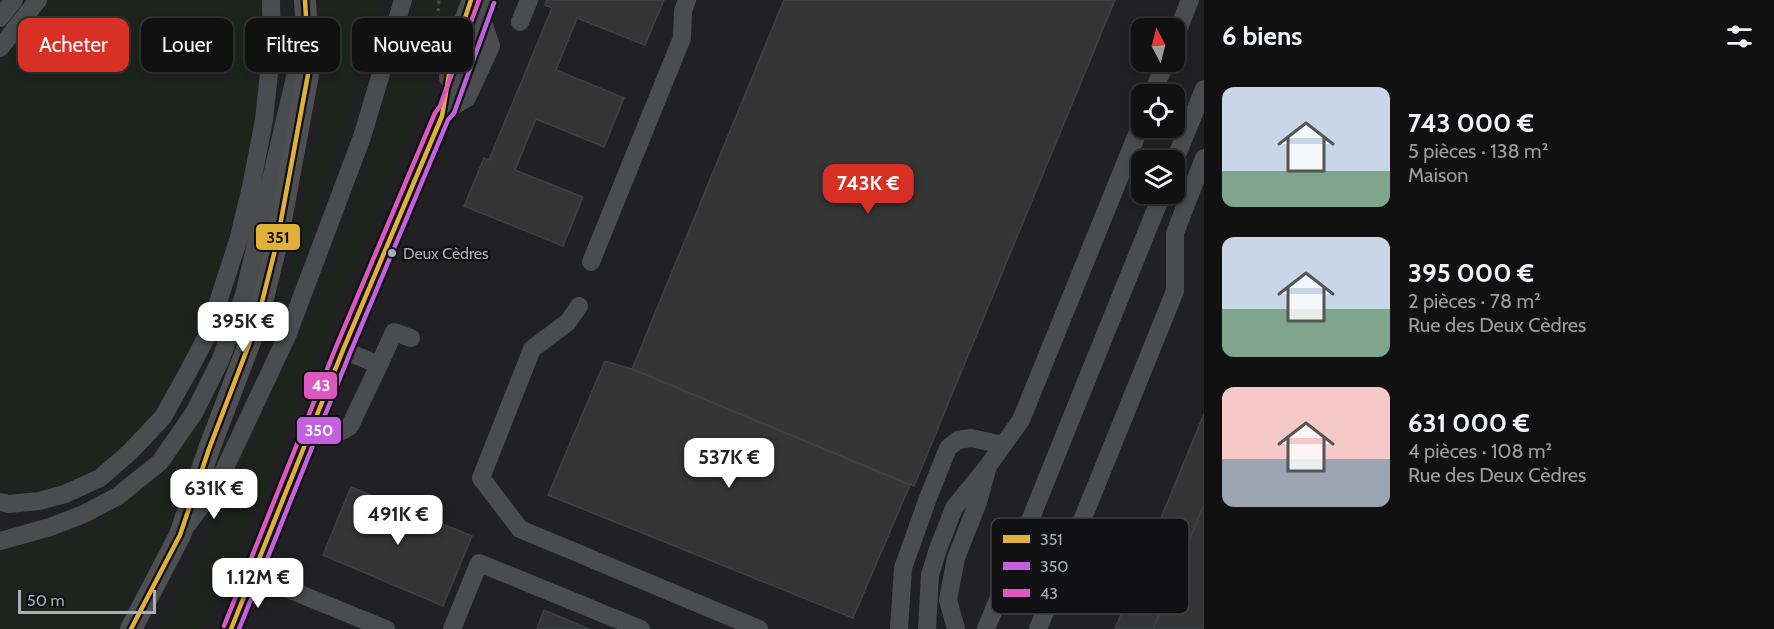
<!DOCTYPE html>
<html lang="fr">
<meta charset="utf-8">
<style>
:root{--surface:#111;--page:#1e1f1f;--text:#f1f3f6;--muted:#9c9d9f;--line:#303131;--accent:#d93025}
body{margin:0;font-family:Cabin,sans-serif;background:var(--page);color:var(--text);height:100vh;display:flex;flex-direction:column;font-size:22px;white-space:nowrap}
*{box-sizing:border-box;margin:0}
p{font-size:20px;color:var(--muted)}
.icon{flex:none;width:33px;height:33px;fill:none;stroke:currentColor;stroke-width:2;stroke-linecap:round;stroke-linejoin:round}
.map{position:relative;flex:1;overflow:hidden}
.side{display:flex;flex-direction:column;background:var(--surface);width:570px}
.side>*{flex:none}
.banner{position:absolute;left:18px;top:18px;width:570px;height:54px;display:flex;gap:12px}
.needle{width:39px;rotate:353deg}
.fabs{position:absolute;left:1131px;top:18px;display:grid;gap:12px}
.fabs a{display:grid;place-items:center;width:54px;height:54px;border-radius:12px;background:var(--surface);box-shadow:0 3px 9px #0003,0 0 0 2px var(--line);font-size:30px}
.scale{position:absolute;left:18px;bottom:15px;width:138px;box-sizing:border-box;padding-left:6px;border:3px solid #a8adb8;border-top:0;font-size:16px;line-height:21px;white-space:nowrap;color:#a8adb8;-webkit-text-stroke:4px #111113;paint-order:stroke}
.price{position:absolute;translate:-50% -51px;padding:0 14px;border-radius:12px;background:#fff;color:#222;font-size:20px;line-height:39px;filter:drop-shadow(0 2px 3px #0008)}
.price::after{content:'';position:absolute;left:50%;top:36px;width:18px;height:14px;margin-left:-9px;background:inherit;clip-path:polygon(0 0,100% 0,50% 100%)}
.price.current{background:var(--accent);color:#fff}
ul{padding:0;list-style:none}
li{display:flex;align-items:center;gap:18px;height:150px;padding:0 18px}
li span{display:grid;place-items:center;flex:none;width:168px;height:120px;border-radius:12px;color:#555}
li>.icon{margin-inline-start:auto}
span .icon{width:72px;height:72px;fill:#fffc;stroke-width:1}
li b{font-size:26px}
h2{display:flex;justify-content:space-between;align-items:center;height:72px;padding:0 18px;font-size:26px}
.pill{padding:0 21px;border-radius:12px;background:var(--surface);box-shadow:0 3px 9px #0003,0 0 0 2px var(--line);font-size:21px;line-height:54px}
.pill.current{background:var(--accent);color:#fff}
main{display:flex;flex:1;min-height:0}
.map>svg:first-child{display:block}
</style>
<main>
<div class="map">
<svg width="1204" height="629" viewBox="0 0 1204 629">
<rect width="100%" height="100%" fill="#171717"/>
<path fill="#212123" fill-rule="evenodd" d="M0 0H1204V629H0ZM1142 28H1174V62H1142ZM1142 94H1174V128H1142ZM1142 160H1174V194H1142Z"/>
<path fill="#1d241e" d="M50 0H264V48L259 111 243 184 198 331 167 389 130 444 95 471 63 486 29 493 0 492V75L25 34Z
M317 0H382L347 125 284 307 279 308 297 243 322 108Z
M419 0H449L451 27 268 483 204 629H163L195 572 341 242 387 89Z
M246 310 249 319C213 424 171 532 117 629H0V548L49 539 81 527 127 502 158 472 197 424 225 367Z"/>
<path fill="#353536" stroke="#3f4043" stroke-width="1.5" d="M547 0H664L645 45 577 18 556 70 624 98 604 147 536 119 515 170 583 197 563 246 464 206 484 158 489 160 552 8 545 5Z
M784 0H1115L914 486 632 369Z
M605 361 632 369 910 485 853 618 548 495Z
M1204 414V504L1153 629H1115Z
M351 487 472 536 443 606 323 555Z
M1204 504V629H1153Z
M544 610 589 629H537Z"/>
<g fill="none" stroke-linecap="round" stroke-linejoin="round">
<path stroke="#4d4e52" stroke-width="3" stroke-dasharray="3 4.5" stroke-linecap="butt" d="M436 41 439 0"/>
<path stroke="#4b4c50" stroke-width="18" d="M0 18 14 0
M520 22 529 0
M1174 40 1190 0
M0 48 38 0
M448 78 459 30 471 0
M1152 94 1166 62
M447 110 467 98 491 46 481 16
M1174 162 1204 89
M591 262 682 38 683 11 687 0
M579 306 568 322 532 349 481 478 520 529 759 629
M379 365 394 332 411 338
M314 423 342 431 350 426 379 365 343 350
M988 466 1021 420 1142 122
M0 502 9 504 39 501 65 494 100 478 130 452 163 417 188 372 207 336 238 241 251 187 264 120 272 45 271 0
M188 524 218 483 287 336 362 137 403 0
M0 541 50 527 84 514 118 496 160 462 194 413 220 361 244 295 303 43
M253 575 386 629
M231 629 343 350 442 116 447 110 487 0
M452 629 479 563 641 629
M899 629 903 568 928 498 948 448 958 440 971 438 1003 445
M927 629 930 575 938 549 954 508 988 466 978 502 956 558 948 600 956 629
M986 629 1162 194
M1038 629 1175 291V233L1204 158"/>
<path stroke="#4d4f52" stroke-width="22" d="M131 629 180 535 209 449 256 326 277 242 309 69 305 0"/>
<defs>
<path id="bus-1" d="M131 629 180 535 209 449 256 326 277 242 309 69 305 0
M231 629 343 350 442 116 452 57 471 0"/>
<path id="bus-2" d="M239 629 350 353 448 120 454 113 494 3"/>
<path id="bus-3" d="M224 626 336 347 435 113 440 106 479 0"/>
</defs>
<use href="#bus-1" stroke="#111113" stroke-width="9"/>
<use href="#bus-2" stroke="#111113" stroke-width="9"/>
<use href="#bus-3" stroke="#111113" stroke-width="9"/>
<use href="#bus-1" stroke="#e0b03b" stroke-width="4.5"/>
<use href="#bus-2" stroke="#c260e0" stroke-width="4.5"/>
<use href="#bus-3" stroke="#db58c1" stroke-width="4.5"/>
</g>
<circle fill="#a8adb8" stroke="#111113" stroke-width="2" cx="392" cy="253" r="5"/>
<g text-anchor="middle" dominant-baseline="central" stroke-width="5" stroke-linejoin="round" paint-order="stroke">
<g font-size="16" fill="#a8adb8" stroke="#111113" text-anchor="start">
<text x="403" y="253">Deux Cèdres</text>
</g>
</g>
<rect x="991" y="518" width="198" height="96" rx="9" fill="#111113" stroke="#3e4045" stroke-width="1.5"/>
<rect x="1003" y="535" width="27" height="8" fill="#e0b03b"/>
<rect x="1003" y="562" width="27" height="8" fill="#c260e0"/>
<rect x="1003" y="589" width="27" height="8" fill="#db58c1"/>
<g font-size="16" fill="#a8adb8">
<text x="1040" y="545">351</text>
<text x="1040" y="572">350</text>
<text x="1040" y="599">43</text>
</g>
<g stroke="#111113" stroke-width="2">
<rect x="255" y="223" width="46" height="28" rx="6" fill="#e0b03b"/>
<rect x="303" y="371" width="35" height="29" rx="6" fill="#db58c1"/>
<rect x="296" y="416" width="46" height="29" rx="6" fill="#c260e0"/>
</g>
<g font-size="16" text-anchor="middle" font-weight="bold" fill="#fff">
<text x="321" y="391">43</text>
<text x="319" y="436">350</text>
</g>
<g font-size="16" text-anchor="middle" font-weight="bold" fill="#111">
<text x="278" y="243">351</text>
</g>
</svg>
<div class="fabs">
<a><svg class="needle" viewBox="-14 -14 28 28"><path d="M0-13l5 13h-10z" fill="#e53935"/><path d="M0 13l5-13h-10z" fill="#9c9d9f"/></svg></a>
<a><svg class="icon" aria-label="locate" viewBox="0 0 24 24"><circle cx="12" cy="12" r="6"/><path d="M12 2v4M12 18v4M2 12h4M18 12h4"/></svg></a>
<a><svg class="icon" aria-label="layers" viewBox="0 0 24 24"><path d="M12 4l9 5-9 5-9-5zM3 14l9 5 9-5"/></svg></a>
</div>
<div class="scale">50 m</div>
<b class="price current" style="left:868px;top:215px">743K €</b>
<b class="price" style="left:243px;top:353px">395K €</b>
<b class="price" style="left:729px;top:489px">537K €</b>
<b class="price" style="left:214px;top:520px">631K €</b>
<b class="price" style="left:398px;top:546px">491K €</b>
<b class="price" style="left:258px;top:609px">1.12M €</b>
<div class="banner">
<a class="pill current">Acheter</a>
<a class="pill">Louer</a>
<a class="pill">Filtres</a>
<a class="pill">Nouveau</a>
</div>
</div>
<section class="side">
<h2>6 biens<svg class="icon" aria-label="filters" viewBox="0 0 24 24"><path d="M4 7h16M4 17h16"/><circle cx="9" cy="7" r="2"/><circle cx="15" cy="17" r="2"/></svg></h2>
<ul>
<li><span style="background:linear-gradient(#c9d6e8 70%,#7fa58c 0)"><svg class="icon" aria-label="home" viewBox="0 0 24 24"><path d="M3 11l9-7 9 7M6 9v11h12V9"/></svg></span><div><b>743 000 €</b><p>5 pièces · 138 m²</p><p>Maison</p></div></li>
<li><span style="background:linear-gradient(#c9d6e8 60%,#7fa58c 0)"><svg class="icon" aria-label="home" viewBox="0 0 24 24"><path d="M3 11l9-7 9 7M6 9v11h12V9"/></svg></span><div><b>395 000 €</b><p>2 pièces · 78 m²</p><p>Rue des Deux Cèdres</p></div></li>
<li><span style="background:linear-gradient(#f6c9c9 60%,#9aa5b1 0)"><svg class="icon" aria-label="home" viewBox="0 0 24 24"><path d="M3 11l9-7 9 7M6 9v11h12V9"/></svg></span><div><b>631 000 €</b><p>4 pièces · 108 m²</p><p>Rue des Deux Cèdres</p></div></li>
</ul>
</section>
</main>
